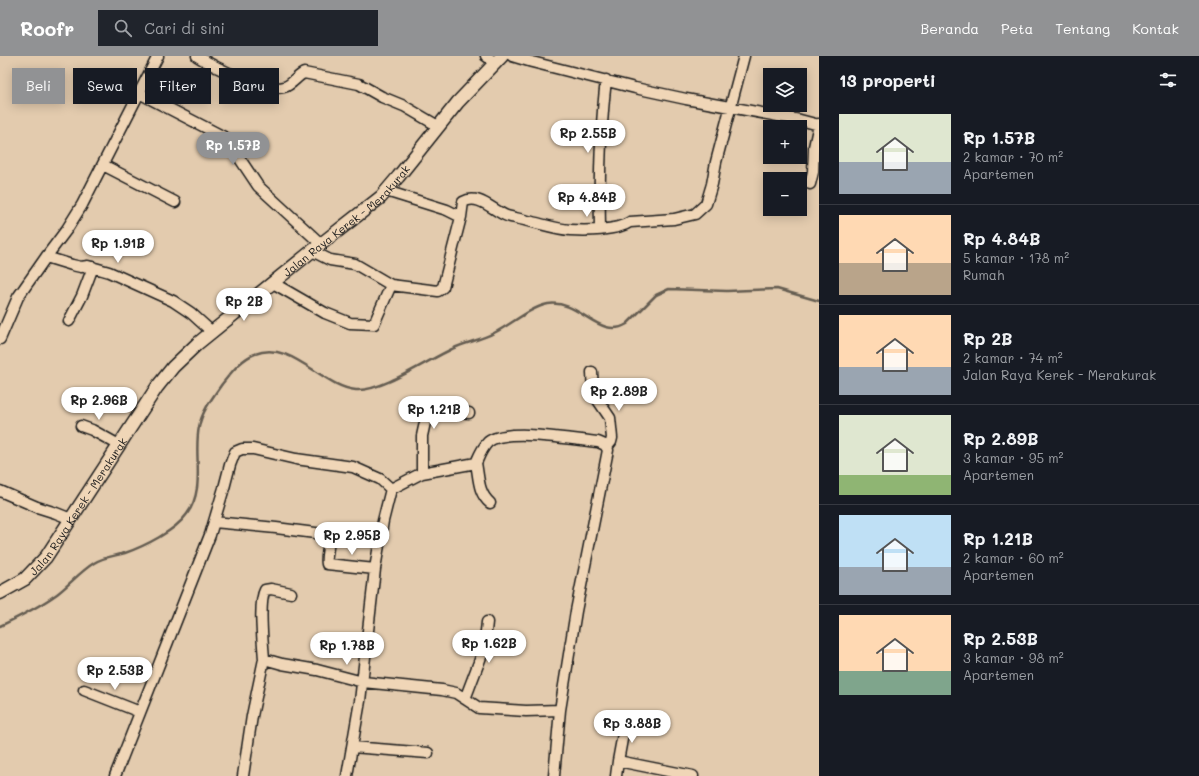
<!DOCTYPE html>
<html lang="id">
<meta charset="utf-8">
<style>
:root{--surface:#171b24;--page:#20242c;--text:#f1f3f6;--muted:#9ea1a6;--line:#363941;--accent:#919294}
body{margin:0;font-family:Mali,sans-serif;background:var(--page);color:var(--text);height:100vh;display:flex;flex-direction:column;font-size:15px;white-space:nowrap}
*{box-sizing:border-box;margin:0}
p{font-size:13px;color:var(--muted)}
.icon{flex:none;width:22px;height:22px;fill:none;stroke:currentColor;stroke-width:2;stroke-linecap:round;stroke-linejoin:round}
.map{position:relative;flex:1;overflow:hidden}
.panel{display:flex;flex-direction:column;background:var(--surface);width:380px}
.panel>*{flex:none}
.guide{position:absolute;left:12px;top:12px;width:380px;height:36px;display:flex;gap:8px}
.tools{position:absolute;left:763px;top:12px;display:grid;gap:8px}
.tools a{display:grid;place-items:center;width:44px;height:44px;border-radius:0px;background:var(--surface);box-shadow:0 2px 10px #0003;font-size:20px}
.price{position:absolute;translate:-50% -34px;padding:0 9px;border-radius:14px;background:#fff;color:#222;font-size:13px;line-height:26px;filter:drop-shadow(0 1px 2px #0008)}
.price::after{content:'';position:absolute;left:50%;top:24px;width:12px;height:9px;margin-left:-6px;background:inherit;clip-path:polygon(0 0,100% 0,50% 100%)}
.price.active{background:var(--accent);color:#fff}
ul{padding:0;list-style:none}
li{display:flex;align-items:center;gap:12px;height:100px;padding:0 20px}
li+li{border-top:1px solid var(--line)}
li span{display:grid;place-items:center;flex:none;width:112px;height:80px;border-radius:0px;color:#555}
li>.icon{margin-inline-start:auto}
span .icon{width:48px;height:48px;fill:#fffc;stroke-width:1}
li b{font-size:17px}
h2{display:flex;justify-content:space-between;align-items:center;height:48px;padding:0 20px;font-size:17px}
.chip{padding:0 14px;border-radius:0px;background:var(--surface);box-shadow:0 2px 10px #0003;font-size:14px;line-height:36px}
.chip.active{background:var(--accent);color:#fff}
header{display:flex;align-items:center;gap:24px;box-sizing:border-box;height:56px;padding:0 20px;background:var(--accent);color:#fff}
header strong{font-size:19px}
nav{display:flex;gap:22px;margin-inline-start:auto;font-size:14px}
.search{width:280px;height:36px;background:var(--page);display:flex;align-items:center;gap:10px;box-sizing:border-box;padding:0 14px;border-radius:0px;color:var(--muted);font-size:15px}
main{display:flex;flex:1;min-height:0}
.map>svg:first-child{display:block}
</style>
<header>
<strong>Roofr</strong>
<div class="search"><svg class="icon" aria-label="search" viewBox="0 0 24 24"><circle cx="10" cy="10" r="6"/><path d="M15 15l6 6"/></svg>Cari di sini</div>
<nav><a>Beranda</a><a>Peta</a><a>Tentang</a><a>Kontak</a></nav>
</header>
<main>
<div class="map">
<svg width="819" height="720" viewBox="0 0 819 720">
<rect width="100%" height="100%" fill="#e3cbae"/>
<filter id="ink" filterUnits="userSpaceOnUse"><feTurbulence type="fractalNoise" baseFrequency=".025" numOctaves="2"/><feDisplacementMap in="SourceGraphic" scale="8" xChannelSelector="R" yChannelSelector="G"/><feConvolveMatrix kernelMatrix="1 2 1 2 8 2 1 2 1" color-interpolation-filters="sRGB"/></filter>
<g filter="url(#ink)">
<g fill="none" stroke-linecap="round" stroke-linejoin="round">
<path stroke="#655d51" stroke-width="2.5" d="M0 570C19 561 39 551 57 538 70 528 81 515 94 507 103 501 115 500 125 497 145 490 175 475 187 458 206 432 193 399 199 371 202 355 213 341 222 328 231 317 241 303 255 298 291 283 322 331 356 334 381 336 428 304 452 293 466 286 481 284 494 277 512 268 529 252 548 248 579 243 600 285 627 268L656 239 669 233 727 235 777 233 819 245"/>
<defs>
<path id="minor" d="M197 0C214 11 264 36 284 31 292 29 297 20 304 17L359 28 382 41 404 50 438 70
M486 0 496 7
M512 0 532 6 635 32 686 43 800 64 819 69
M139 37 226 82 258 130 321 188
M103 109 175 146
M810 128 813 116 814 91 819 68
M386 135 447 154 461 161 463 146C479 137 493 155 507 160 514 162 521 163 528 165 542 168 556 173 570 174 585 175 617 175 630 166L674 163 695 158 706 148 712 128 716 106 744 0
M600 173C599 122 600 75 606 24
M312 195 330 204 355 208 391 229 438 235 443 231 461 161
M46 201 67 173 82 149 158 0
M273 227 325 257 350 267 374 268 391 229
M69 265 82 240 93 211
M0 283 18 241 46 201 72 209 81 211 88 210 109 216 173 245 191 257 212 276
M592 316 593 337 610 362 612 382 611 386 607 391
M81 370 92 374 119 389
M476 407C479 422 478 437 490 447
M422 417V380L428 353 438 351 450 355 469 357
M0 435 37 451 56 457 71 463
M214 466 276 472 323 478 327 480C331 489 325 499 327 508L375 513
M264 603C263 587 258 547 265 534L271 533 291 537
M84 634 140 656
M465 643 484 593 487 566
M352 691 428 697
M618 705 625 667
M115 720 210 479 224 432 230 409 235 396 242 393H253L296 403 353 411 380 423 391 433
M243 720 252 660 264 603 282 608 317 614 363 626 442 634 456 637 479 652 526 655 560 654
M347 720 360 645 375 513 383 465 391 433 422 417 476 407C479 400 482 392 488 386 506 371 574 384 598 386L605 389 608 394 576 555 560 654 554 720
M616 720 618 705 693 720"/>
<g id="major">
<path id="s1" d="M0 537 25 523 46 501 157 331 173 311 197 288 312 195 381 141 398 121 458 46 502 0"/>
</g>
</defs>
<use href="#minor" stroke="#1c1c1c" stroke-width="13"/>
<use href="#major" stroke="#1c1c1c" stroke-width="15"/>
<use href="#minor" stroke="#f0d6b7" stroke-width="10"/>
<use href="#major" stroke="#f0d6b7" stroke-width="12"/>
</g>
</g>
<g text-anchor="middle" dominant-baseline="central" stroke-width="3" stroke-linejoin="round" paint-order="stroke">
<g font-size="11" fill="#1c1c1c" stroke="#f0d6b7">
<text stroke="none"><textPath href="#s1" startOffset="515">Jalan Raya Kerek - Merakurak</textPath></text>
<text stroke="none"><textPath href="#s1" startOffset="119">Jalan Raya Kerek - Merakurak</textPath></text>
</g>
</g>
</svg>
<div class="tools">
<a><svg class="icon" aria-label="layers" viewBox="0 0 24 24"><path d="M12 4l9 5-9 5-9-5zM3 14l9 5 9-5"/></svg></a>
<a>+</a>
<a>−</a>
</div>
<b class="price" style="left:588px;top:98px">Rp 2.55B</b>
<b class="price active" style="left:233px;top:110px">Rp 1.57B</b>
<b class="price" style="left:587px;top:162px">Rp 4.84B</b>
<b class="price" style="left:118px;top:208px">Rp 1.91B</b>
<b class="price" style="left:244px;top:266px">Rp 2B</b>
<b class="price" style="left:619px;top:356px">Rp 2.89B</b>
<b class="price" style="left:99px;top:365px">Rp 2.96B</b>
<b class="price" style="left:434px;top:374px">Rp 1.21B</b>
<b class="price" style="left:352px;top:500px">Rp 2.95B</b>
<b class="price" style="left:489px;top:608px">Rp 1.62B</b>
<b class="price" style="left:347px;top:610px">Rp 1.78B</b>
<b class="price" style="left:115px;top:635px">Rp 2.53B</b>
<b class="price" style="left:632px;top:688px">Rp 3.88B</b>
<div class="guide">
<a class="chip active">Beli</a>
<a class="chip">Sewa</a>
<a class="chip">Filter</a>
<a class="chip">Baru</a>
</div>
</div>
<section class="panel">
<h2>13 properti<svg class="icon" aria-label="filters" viewBox="0 0 24 24"><path d="M4 7h16M4 17h16"/><circle cx="9" cy="7" r="2"/><circle cx="15" cy="17" r="2"/></svg></h2>
<ul>
<li><span style="background:linear-gradient(#dfe7d0 60%,#9aa5b1 0)"><svg class="icon" aria-label="home" viewBox="0 0 24 24"><path d="M3 11l9-7 9 7M6 9v11h12V9"/></svg></span><div><b>Rp 1.57B</b><p>2 kamar · 70 m²</p><p>Apartemen</p></div></li>
<li><span style="background:linear-gradient(#ffd9b3 60%,#b9a48a 0)"><svg class="icon" aria-label="home" viewBox="0 0 24 24"><path d="M3 11l9-7 9 7M6 9v11h12V9"/></svg></span><div><b>Rp 4.84B</b><p>5 kamar · 178 m²</p><p>Rumah</p></div></li>
<li><span style="background:linear-gradient(#ffd9b3 65%,#9aa5b1 0)"><svg class="icon" aria-label="home" viewBox="0 0 24 24"><path d="M3 11l9-7 9 7M6 9v11h12V9"/></svg></span><div><b>Rp 2B</b><p>2 kamar · 74 m²</p><p>Jalan Raya Kerek - Merakurak</p></div></li>
<li><span style="background:linear-gradient(#dfe7d0 75%,#8fb573 0)"><svg class="icon" aria-label="home" viewBox="0 0 24 24"><path d="M3 11l9-7 9 7M6 9v11h12V9"/></svg></span><div><b>Rp 2.89B</b><p>3 kamar · 95 m²</p><p>Apartemen</p></div></li>
<li><span style="background:linear-gradient(#bfe0f5 65%,#9aa5b1 0)"><svg class="icon" aria-label="home" viewBox="0 0 24 24"><path d="M3 11l9-7 9 7M6 9v11h12V9"/></svg></span><div><b>Rp 1.21B</b><p>2 kamar · 60 m²</p><p>Apartemen</p></div></li>
<li><span style="background:linear-gradient(#ffd9b3 70%,#7fa58c 0)"><svg class="icon" aria-label="home" viewBox="0 0 24 24"><path d="M3 11l9-7 9 7M6 9v11h12V9"/></svg></span><div><b>Rp 2.53B</b><p>3 kamar · 98 m²</p><p>Apartemen</p></div></li>
</ul>
</section>
</main>
